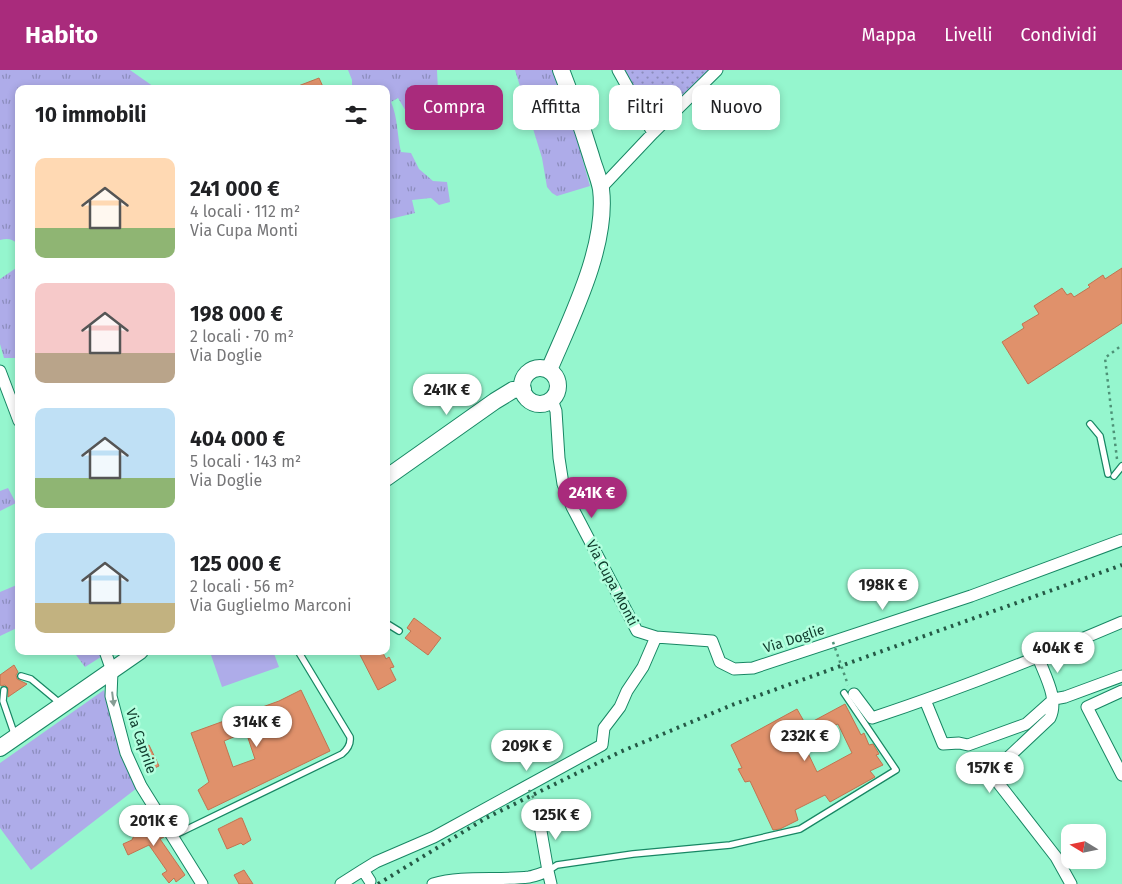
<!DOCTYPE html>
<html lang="it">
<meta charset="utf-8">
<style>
:root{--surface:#fff;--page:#f6f6f6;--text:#202124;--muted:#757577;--accent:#a92b7c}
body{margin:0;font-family:"Fira Sans",sans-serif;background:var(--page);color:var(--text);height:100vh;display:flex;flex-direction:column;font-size:19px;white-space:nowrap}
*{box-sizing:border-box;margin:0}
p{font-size:16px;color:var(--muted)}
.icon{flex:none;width:28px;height:28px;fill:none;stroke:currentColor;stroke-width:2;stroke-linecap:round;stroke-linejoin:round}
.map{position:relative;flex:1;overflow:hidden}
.sheet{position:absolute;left:15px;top:15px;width:375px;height:570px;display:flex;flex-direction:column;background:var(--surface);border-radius:10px;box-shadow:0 2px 8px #0003}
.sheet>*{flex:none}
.banner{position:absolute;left:405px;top:15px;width:475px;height:45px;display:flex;gap:10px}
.needle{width:32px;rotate:280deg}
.controls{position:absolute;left:1061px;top:754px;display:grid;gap:10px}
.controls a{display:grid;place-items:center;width:45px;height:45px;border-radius:10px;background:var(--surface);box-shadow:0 2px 8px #0003;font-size:25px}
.price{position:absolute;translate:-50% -42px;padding:0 11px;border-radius:18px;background:#fff;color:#222;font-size:16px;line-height:32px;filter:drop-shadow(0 1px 2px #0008)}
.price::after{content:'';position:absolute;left:50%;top:30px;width:15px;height:11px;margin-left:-8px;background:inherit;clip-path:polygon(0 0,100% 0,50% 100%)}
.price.selected{background:var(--accent);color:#fff}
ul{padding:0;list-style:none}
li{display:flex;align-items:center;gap:15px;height:125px;padding:0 20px}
li span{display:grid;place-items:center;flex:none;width:140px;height:100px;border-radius:10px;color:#555}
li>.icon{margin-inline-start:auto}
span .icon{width:60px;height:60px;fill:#fffc;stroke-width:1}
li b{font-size:21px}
h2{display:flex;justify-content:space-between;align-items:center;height:60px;padding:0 20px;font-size:21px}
.pill{padding:0 18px;border-radius:10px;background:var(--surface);box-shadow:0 2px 8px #0003;font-size:18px;line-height:45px}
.pill.selected{background:var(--accent);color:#fff}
header{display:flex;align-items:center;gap:30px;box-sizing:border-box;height:70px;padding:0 25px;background:var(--accent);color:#fff}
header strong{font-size:24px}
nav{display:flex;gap:28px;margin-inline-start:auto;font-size:18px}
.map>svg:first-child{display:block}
</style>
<header>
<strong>Habito</strong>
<nav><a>Mappa</a><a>Livelli</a><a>Condividi</a></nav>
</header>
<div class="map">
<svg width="1122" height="814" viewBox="0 0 1122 814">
<defs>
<pattern id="grass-tufts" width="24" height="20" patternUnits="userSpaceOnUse" patternTransform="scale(1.25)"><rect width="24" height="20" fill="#aeace9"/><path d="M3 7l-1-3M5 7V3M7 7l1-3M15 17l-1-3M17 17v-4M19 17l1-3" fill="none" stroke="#8c8dbd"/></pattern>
<pattern id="park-dots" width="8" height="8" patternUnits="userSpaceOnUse" patternTransform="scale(1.25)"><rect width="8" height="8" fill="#aeace9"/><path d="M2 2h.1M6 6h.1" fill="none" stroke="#8c8dbd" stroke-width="1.8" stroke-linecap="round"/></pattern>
</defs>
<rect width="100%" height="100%" fill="#95f6ce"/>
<path fill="url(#grass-tufts)" d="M0 0H130L157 19H19V175C13 169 8 168 0 170Z
M348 0H437L439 41 407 43 398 28 391 32C398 48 397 65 401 82L411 83 419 99 433 111 447 112 450 132 439 135 431 128 412 130 415 143 386 150V19H352V10Z
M515 0H556L566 30 590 116 557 126 552 123 547 117 542 88Z
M19 196V288H4L0 274V209Z
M8 418 16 433 0 441V421Z
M19 514V557L0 566V522Z
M73 581H103L104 585 85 597Z
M104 620C112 654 122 686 137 718L31 800 0 758V693Z"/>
<path fill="url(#park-dots)" d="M625 0H710L651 53Z"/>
<path fill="#aeace9" d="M222 581H273L279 597 222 617 211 585Z"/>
<path fill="#e0916b" stroke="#c07450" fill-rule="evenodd" d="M319 8 324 19H293V18Z
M1122 198V253L1028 314 1002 272 1024 258 1022 254 1039 244 1034 236 1062 218 1067 225 1071 223 1074 227 1090 217 1088 215 1103 205 1105 209Z
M414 548 441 568 428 585 405 568 411 561 407 558Z
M358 581H382L386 589 389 587 394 597 390 598 396 610 378 620Z
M14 595 18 602 16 605 17 609 27 614 8 627V618L5 615 1 616 0 614V605Z
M301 620 330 681 208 740 198 720 209 712 191 663 279 631ZM246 662 255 689 233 697 224 671Z
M845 634 861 665 864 663 869 675 873 674 879 684 876 685 883 695 870 701 875 707 830 732 825 725 795 740 798 750 780 759 773 760 750 711 745 712 738 699 742 698 731 675 797 639 806 655ZM838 654 852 683 817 702 806 679 816 673 812 665Z
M149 675 159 696 148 701 139 680Z
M146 739 164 767 160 769 185 805 176 812 174 808 169 813 162 804 167 801 149 775 128 785 123 774 132 770Z
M240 748H242L251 770 243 775 241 773 227 779 218 759Z
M244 800 253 814H239L234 805Z"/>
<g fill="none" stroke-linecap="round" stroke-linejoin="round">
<defs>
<path id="lane" d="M1090 354 1100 366 1108 404
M1114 406 1122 396
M386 553 399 561
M21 606 31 609 61 634
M4 620 3 631 15 666
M173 766 342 684C348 679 351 674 350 667L298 581
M548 801 557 795 633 784 730 775 800 759 896 700 844 623"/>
<path id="street" d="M618 0 653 63
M601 118 653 63 717 0
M0 301 19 351
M552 330 556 341 559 388 563 414 572 437 637 561 656 567 712 571 720 592 734 599 753 598 971 526 1122 470
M105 581 112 601 111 626 126 683 141 716 202 814
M1038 587C1045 606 1059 629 1050 648L999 696 996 702V710L1056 787 1071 814
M1122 621 1087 637 1122 705
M854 624 872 648C957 620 1040 587 1122 552
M925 630 943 674 959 673 968 675 1026 654 1054 629 1065 627 1122 606
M546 736 538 744 548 801 551 814
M363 800 376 792 434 767 602 675 604 658 620 637 627 621 643 597 656 567
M341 814 363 800 370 811
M433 814C464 805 497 811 529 807 535 806 542 803 548 801"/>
<path id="secondary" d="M522 316a18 18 0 1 1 36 0a18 18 0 1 1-36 0Z
M549 300C571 248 608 176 601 119 599 108 594 97 591 86 582 57 572 28 561 0
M386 408 495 331 513 320 523 319
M0 678 140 581"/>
</defs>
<use href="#lane" stroke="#188764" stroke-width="8"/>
<use href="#street" stroke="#188764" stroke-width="13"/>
<use href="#secondary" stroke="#188764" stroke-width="18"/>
<path stroke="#4e9277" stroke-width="2.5" stroke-dasharray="2.5 4" stroke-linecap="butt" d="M1117 389 1105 288 1122 275
M527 746 525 748 523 744 528 741"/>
<use href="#lane" stroke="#fff" stroke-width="5.5"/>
<use href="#street" stroke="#fff" stroke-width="11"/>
<use href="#secondary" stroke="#fff" stroke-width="16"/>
<path stroke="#255946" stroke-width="4" stroke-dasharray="2.5 5" stroke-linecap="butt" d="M378 814 486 748 620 682 732 635 1122 495"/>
<path stroke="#4e9277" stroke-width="2.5" stroke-dasharray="2.5 4" stroke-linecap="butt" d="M833 572 848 615
M529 720 538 736"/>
</g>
<defs><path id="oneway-solid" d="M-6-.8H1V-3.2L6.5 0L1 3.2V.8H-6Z" transform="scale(1.25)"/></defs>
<use fill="#869c94" href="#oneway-solid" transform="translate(113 629) rotate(83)"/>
<g text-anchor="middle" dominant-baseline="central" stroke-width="5" stroke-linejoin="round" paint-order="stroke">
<g font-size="14" fill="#0d3829" stroke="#b3ffde">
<text transform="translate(612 513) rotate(62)">Via Cupa Monti</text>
<text transform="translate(794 569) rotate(-18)">Via Doglie</text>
<text transform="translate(141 671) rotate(71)">Via Caprile</text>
</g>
</g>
</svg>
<div class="controls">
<a><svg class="needle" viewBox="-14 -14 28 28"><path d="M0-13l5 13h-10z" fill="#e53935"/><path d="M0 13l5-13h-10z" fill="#757577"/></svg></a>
</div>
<b class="price" style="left:447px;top:346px">241K €</b>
<b class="price selected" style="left:592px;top:449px">241K €</b>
<b class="price" style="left:883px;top:541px">198K €</b>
<b class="price" style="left:1058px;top:604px">404K €</b>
<b class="price" style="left:257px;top:678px">314K €</b>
<b class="price" style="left:805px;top:692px">232K €</b>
<b class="price" style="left:527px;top:702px">209K €</b>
<b class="price" style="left:990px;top:724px">157K €</b>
<b class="price" style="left:556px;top:771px">125K €</b>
<b class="price" style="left:154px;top:777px">201K €</b>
<div class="banner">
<a class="pill selected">Compra</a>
<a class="pill">Affitta</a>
<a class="pill">Filtri</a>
<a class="pill">Nuovo</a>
</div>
<section class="sheet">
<h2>10 immobili<svg class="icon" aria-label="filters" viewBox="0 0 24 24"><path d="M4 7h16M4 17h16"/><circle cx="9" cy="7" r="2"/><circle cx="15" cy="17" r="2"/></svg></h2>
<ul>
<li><span style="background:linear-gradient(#ffd9b3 70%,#8fb573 0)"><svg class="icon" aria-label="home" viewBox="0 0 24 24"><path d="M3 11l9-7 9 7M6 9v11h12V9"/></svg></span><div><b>241 000 €</b><p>4 locali · 112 m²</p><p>Via Cupa Monti</p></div></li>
<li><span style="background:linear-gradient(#f6c9c9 70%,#b9a48a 0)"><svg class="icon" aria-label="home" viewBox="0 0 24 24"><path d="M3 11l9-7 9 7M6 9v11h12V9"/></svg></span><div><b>198 000 €</b><p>2 locali · 70 m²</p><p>Via Doglie</p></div></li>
<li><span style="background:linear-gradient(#bfe0f5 70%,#8fb573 0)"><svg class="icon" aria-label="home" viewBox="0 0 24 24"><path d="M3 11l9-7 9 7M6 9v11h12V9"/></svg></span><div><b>404 000 €</b><p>5 locali · 143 m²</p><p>Via Doglie</p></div></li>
<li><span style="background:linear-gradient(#bfe0f5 70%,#c2b280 0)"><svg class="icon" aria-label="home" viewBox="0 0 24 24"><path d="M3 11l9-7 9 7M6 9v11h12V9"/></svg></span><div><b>125 000 €</b><p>2 locali · 56 m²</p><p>Via Guglielmo Marconi</p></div></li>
</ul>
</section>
</div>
